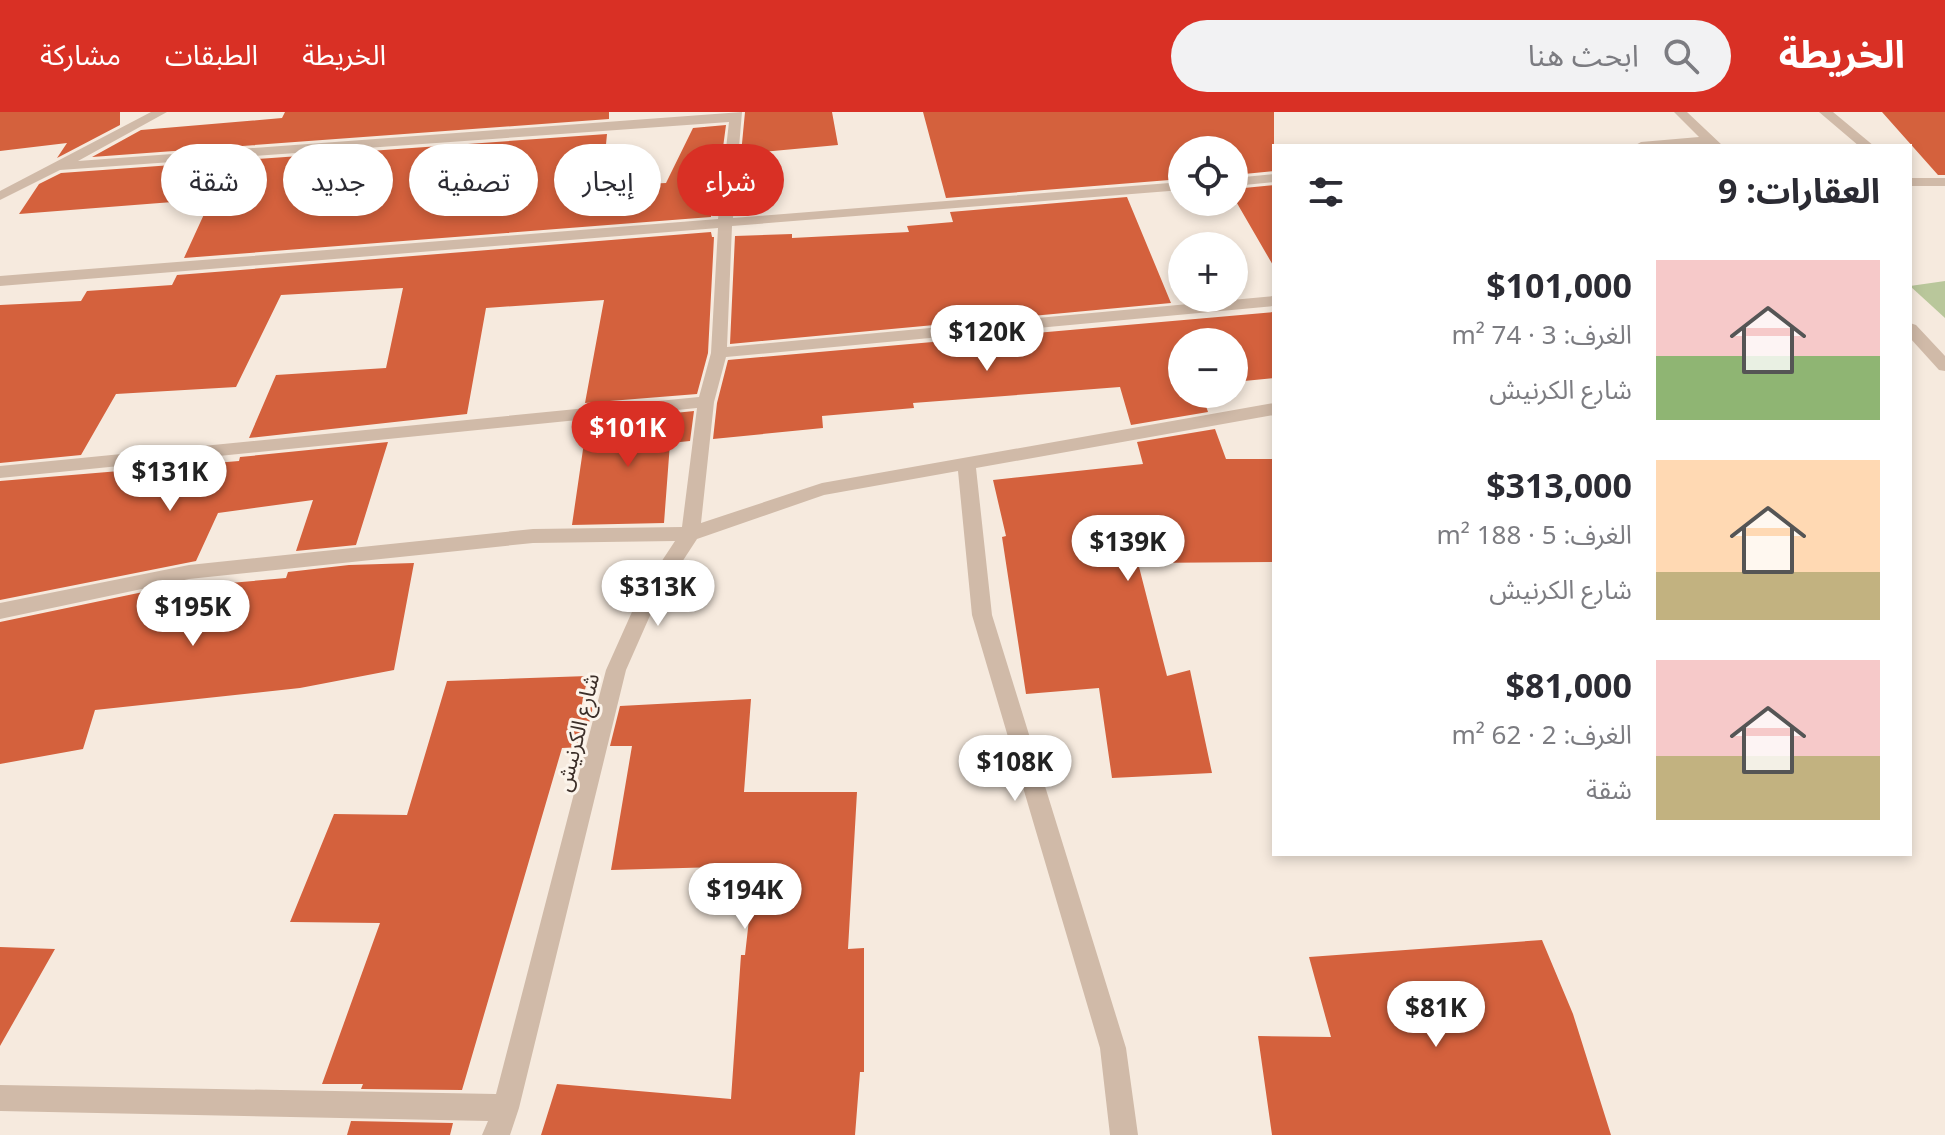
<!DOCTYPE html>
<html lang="ar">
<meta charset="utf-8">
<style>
:root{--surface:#fff;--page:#f2f2f3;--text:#2b2b33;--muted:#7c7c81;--accent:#d93025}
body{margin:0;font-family:"Noto Sans","Noto Sans Arabic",sans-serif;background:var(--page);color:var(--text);direction:rtl;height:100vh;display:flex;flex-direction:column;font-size:30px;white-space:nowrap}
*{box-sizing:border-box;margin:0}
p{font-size:26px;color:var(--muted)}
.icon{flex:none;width:44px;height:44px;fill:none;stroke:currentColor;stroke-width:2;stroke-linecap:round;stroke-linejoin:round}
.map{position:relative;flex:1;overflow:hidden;direction:ltr}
.details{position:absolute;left:1272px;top:32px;width:640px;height:712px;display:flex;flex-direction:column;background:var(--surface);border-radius:0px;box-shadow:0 4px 12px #0003;direction:rtl}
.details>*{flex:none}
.guide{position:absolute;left:24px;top:32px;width:760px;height:72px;direction:rtl;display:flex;gap:16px}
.tools{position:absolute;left:1168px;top:24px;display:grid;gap:16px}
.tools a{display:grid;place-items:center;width:80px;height:80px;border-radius:50%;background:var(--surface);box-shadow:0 4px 12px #0003;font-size:40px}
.price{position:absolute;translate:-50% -68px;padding:0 18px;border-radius:28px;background:#fff;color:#222;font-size:26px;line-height:52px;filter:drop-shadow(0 2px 4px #0008)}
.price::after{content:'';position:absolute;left:50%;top:48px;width:24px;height:18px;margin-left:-12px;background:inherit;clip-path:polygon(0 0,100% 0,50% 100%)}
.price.on{background:var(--accent);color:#fff}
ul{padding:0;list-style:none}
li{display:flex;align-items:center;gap:24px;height:200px;padding:0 32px}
li span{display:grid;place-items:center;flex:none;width:224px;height:160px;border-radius:0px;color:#555}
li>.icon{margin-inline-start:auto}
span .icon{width:96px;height:96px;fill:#fffc;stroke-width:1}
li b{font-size:34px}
h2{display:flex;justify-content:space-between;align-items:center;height:96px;padding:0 32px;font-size:34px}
.chip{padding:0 28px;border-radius:36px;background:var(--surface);box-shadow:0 4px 12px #0003;font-size:28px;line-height:72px}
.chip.on{background:var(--accent);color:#fff}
header{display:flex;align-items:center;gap:48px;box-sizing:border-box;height:112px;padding:0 40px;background:var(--accent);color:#fff}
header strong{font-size:38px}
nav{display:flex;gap:44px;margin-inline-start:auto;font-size:28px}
.search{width:560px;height:72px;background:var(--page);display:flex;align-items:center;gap:20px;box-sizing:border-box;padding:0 28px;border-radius:44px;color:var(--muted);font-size:30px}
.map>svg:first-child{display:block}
</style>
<header>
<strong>الخريطة</strong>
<div class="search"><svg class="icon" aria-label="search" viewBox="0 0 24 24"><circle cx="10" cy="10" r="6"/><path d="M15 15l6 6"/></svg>ابحث هنا</div>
<nav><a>الخريطة</a><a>الطبقات</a><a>مشاركة</a></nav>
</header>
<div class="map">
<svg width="1945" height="1023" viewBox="0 0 1945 1023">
<rect width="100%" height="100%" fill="#f6eade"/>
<path fill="#b9c79b" d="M1945 169V206L1910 174Z"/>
<path fill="#d4613d" d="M0 0H120V13L57 46 67 31 0 39Z
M285 0H609V7L92 45 141 18 282 6Z
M745 0H832L838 33 741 42Z
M923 0H1274V59L1234 63V38H1182V67L946 86Z
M1882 0H1945V63H1938Z
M726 13 722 43 710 44 711 105 184 146 211 87 19 102 39 72 61 61 607 22 602 74 666 71 693 16Z
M1274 73V155L1234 86V77Z
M1127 85 1171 191 730 232 735 124 792 122V126L909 120 907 114 953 110 950 100Z
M711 120 712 125H714L708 241 697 282 585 291 604 188 486 196 467 302 249 326 276 263 386 256 403 176 281 183 236 275 116 282 81 343 0 351V193L81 189 87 179 172 173 177 163Z
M1274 200V266L1234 270V230H1182V282H1202L1208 300 1131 313 1120 275 913 291 914 296 822 304 823 316 713 327 717 291 728 248Z
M694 299 690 329 670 331 664 411 572 413 587 310Z
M1215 317 1226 347H1274V450L1138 451 1167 564 1190 558 1212 661 1112 666 1099 576 1026 582 1002 425 1006 424 993 368 1143 352 1137 330Z
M388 330 356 433 296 439 313 388 218 401 196 449 0 488V369L239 349 240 345Z
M414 451 394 558 300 576 95 598 83 637 0 652V510L186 471 184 475 286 466 288 460 349 453Z
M588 564 581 596 593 595 583 635 562 636 462 978 361 977 363 972H322L380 811 290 810 334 702 407 703 447 569Z
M751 587 744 680H857L848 837 864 836V960H860L855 1023H541L557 972 731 987 741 843H745L755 754 611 758 632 634H610L620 594Z
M1542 828 1573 902 1611 1023H1272L1258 924 1331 925 1309 845Z
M0 835 55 837 0 934Z
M351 1009 453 1011 450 1023H347Z"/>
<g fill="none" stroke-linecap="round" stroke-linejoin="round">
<path fill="#d0baa8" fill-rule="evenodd" d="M151 0H167L78 49 742 0 733 106 1182 70V78L732 114 727 235 1274 184V194L726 245 714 290 701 411 822 371 1274 291V303L976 356 992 503 1126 936 1138 1023H1110L1100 936 972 503 958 359 824 383 697 427 656 490 626 558 519 996 510 1023H482L488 1009 0 999V973L496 982 606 558 640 482 675 429 533 431 189 467 0 507V491L189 453 533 417 682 415 697 296 0 366V354L699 285 711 241 718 116 0 174V164L718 107 729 10 60 58 0 88V79Z
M1674 0H1687L1723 34H1634L1641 30 1699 25Z
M1819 0H1833L1874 34H1859Z
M1274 62V70L1234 74V66Z
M1910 66H1945V74H1910Z
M1910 211 1916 213 1945 244V259L1939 258 1910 226Z"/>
</g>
<g text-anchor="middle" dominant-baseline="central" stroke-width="6" stroke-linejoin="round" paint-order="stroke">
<g font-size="22" fill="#3c2f29" stroke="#fcf4eb">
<text transform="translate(576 620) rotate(-76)">شارع الكرنيش</text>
</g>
</g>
</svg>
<div class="tools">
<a><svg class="icon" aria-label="locate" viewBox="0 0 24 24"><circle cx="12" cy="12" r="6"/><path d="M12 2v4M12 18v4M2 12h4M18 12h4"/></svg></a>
<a>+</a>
<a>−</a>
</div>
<b class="price" style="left:987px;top:261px">$120K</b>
<b class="price on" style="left:628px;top:357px">$101K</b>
<b class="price" style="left:170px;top:401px">$131K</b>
<b class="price" style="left:1128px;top:471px">$139K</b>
<b class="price" style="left:658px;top:516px">$313K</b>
<b class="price" style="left:193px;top:536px">$195K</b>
<b class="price" style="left:1015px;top:691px">$108K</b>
<b class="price" style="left:745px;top:819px">$194K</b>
<b class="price" style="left:1436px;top:937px">$81K</b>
<div class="guide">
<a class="chip on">شراء</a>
<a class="chip">إيجار</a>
<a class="chip">تصفية</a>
<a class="chip">جديد</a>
<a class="chip">شقة</a>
</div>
<section class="details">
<h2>العقارات: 9<svg class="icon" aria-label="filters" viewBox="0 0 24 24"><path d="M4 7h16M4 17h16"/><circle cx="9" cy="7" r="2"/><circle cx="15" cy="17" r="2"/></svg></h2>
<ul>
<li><span style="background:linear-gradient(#f6c9c9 60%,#8fb573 0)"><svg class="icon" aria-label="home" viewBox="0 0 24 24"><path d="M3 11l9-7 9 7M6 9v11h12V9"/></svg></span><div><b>$101,000</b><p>الغرف: 3 · 74 m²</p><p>شارع الكرنيش</p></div></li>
<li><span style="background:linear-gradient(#ffd9b3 70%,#c2b280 0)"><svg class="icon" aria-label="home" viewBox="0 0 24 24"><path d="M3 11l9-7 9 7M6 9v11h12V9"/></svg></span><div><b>$313,000</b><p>الغرف: 5 · 188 m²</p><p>شارع الكرنيش</p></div></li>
<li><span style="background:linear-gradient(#f6c9c9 60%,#c2b280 0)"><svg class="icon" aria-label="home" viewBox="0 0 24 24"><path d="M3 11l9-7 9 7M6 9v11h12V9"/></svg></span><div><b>$81,000</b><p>الغرف: 2 · 62 m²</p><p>شقة</p></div></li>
</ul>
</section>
</div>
